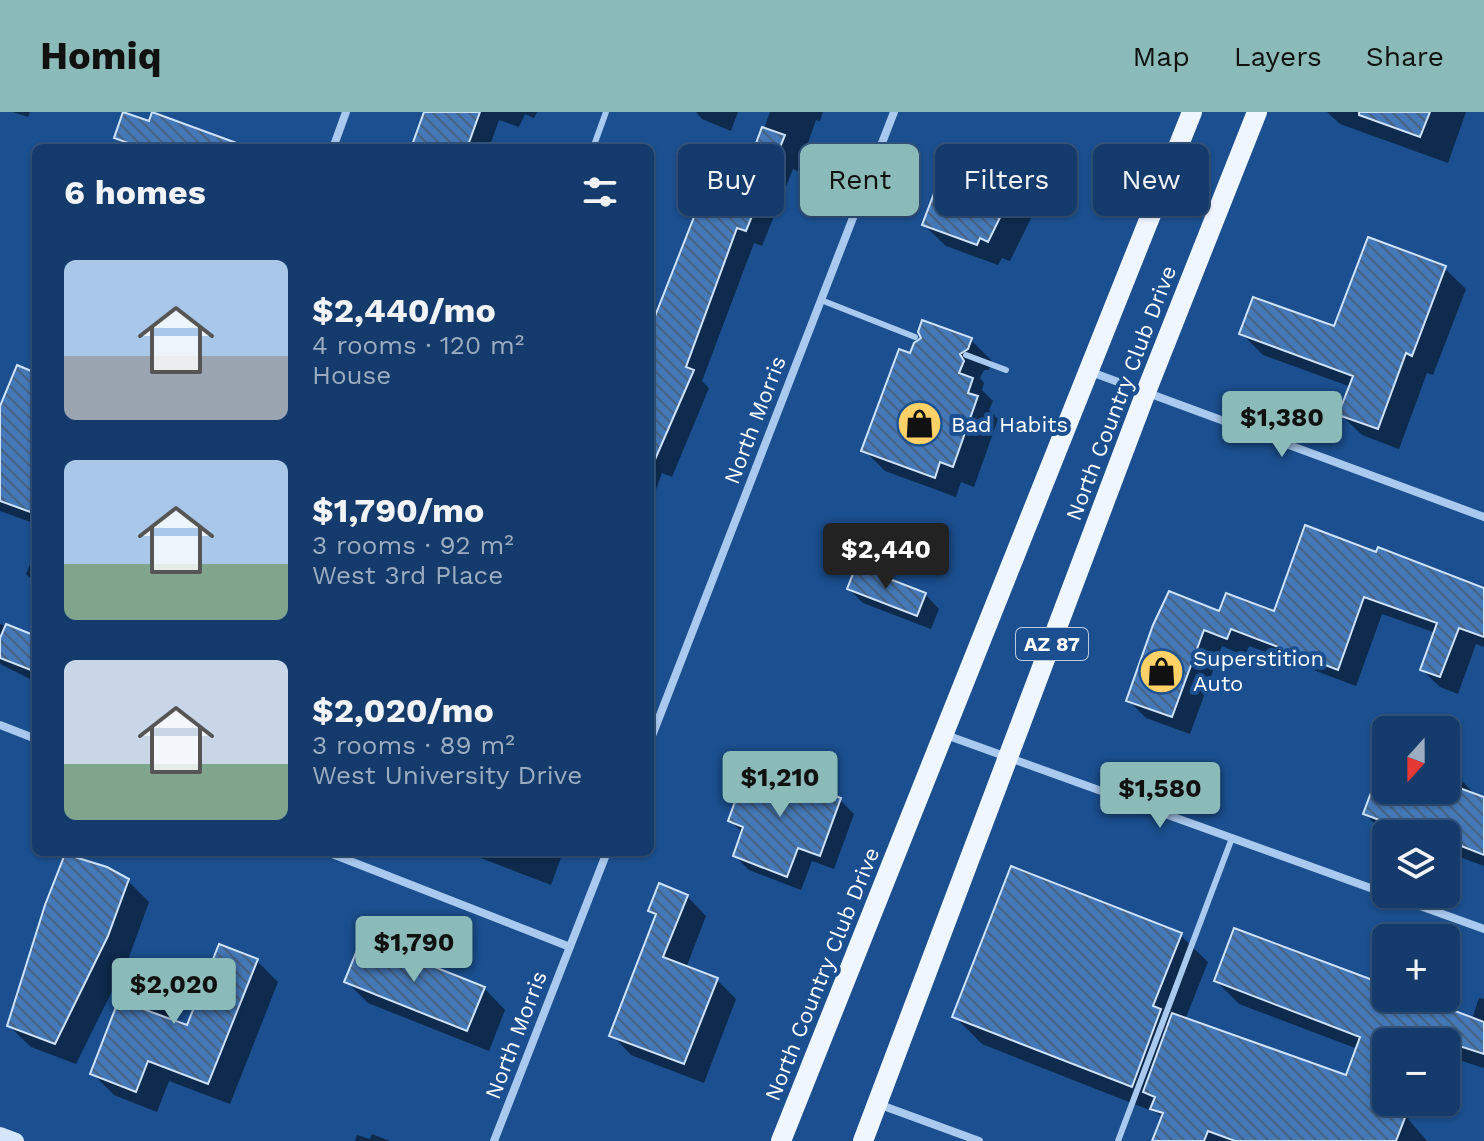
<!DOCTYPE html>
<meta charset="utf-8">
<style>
:root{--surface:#143b6b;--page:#1d4271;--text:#f1f3f6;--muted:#9dadc1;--line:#33557e;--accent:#8bbbb9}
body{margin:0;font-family:"Work Sans",sans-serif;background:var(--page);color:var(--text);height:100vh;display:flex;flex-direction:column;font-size:30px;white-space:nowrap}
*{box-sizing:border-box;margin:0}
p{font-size:26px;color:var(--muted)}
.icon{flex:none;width:44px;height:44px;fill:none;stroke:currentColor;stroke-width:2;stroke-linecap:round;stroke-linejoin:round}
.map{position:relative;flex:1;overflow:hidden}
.panel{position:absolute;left:32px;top:32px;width:622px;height:712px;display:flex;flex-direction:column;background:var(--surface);border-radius:12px;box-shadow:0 2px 6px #0004,0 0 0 2px var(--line)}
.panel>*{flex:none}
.top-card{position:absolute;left:678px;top:32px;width:686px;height:72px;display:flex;gap:16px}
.needle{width:52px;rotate:201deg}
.controls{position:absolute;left:1372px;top:604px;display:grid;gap:16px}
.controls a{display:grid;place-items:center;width:88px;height:88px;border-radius:12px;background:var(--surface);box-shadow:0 2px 6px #0004,0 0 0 2px var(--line);font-size:40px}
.price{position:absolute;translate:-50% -68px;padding:0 18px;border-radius:8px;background:var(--accent);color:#111;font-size:26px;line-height:52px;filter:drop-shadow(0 2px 4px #0008)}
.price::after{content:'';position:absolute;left:50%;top:48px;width:24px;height:18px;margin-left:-12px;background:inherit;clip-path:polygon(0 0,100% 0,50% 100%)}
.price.active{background:#222;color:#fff}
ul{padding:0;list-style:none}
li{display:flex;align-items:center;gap:24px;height:200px;padding:0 32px}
li span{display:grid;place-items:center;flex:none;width:224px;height:160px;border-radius:12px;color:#555}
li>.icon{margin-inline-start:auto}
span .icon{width:96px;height:96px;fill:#fffc;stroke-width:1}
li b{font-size:34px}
h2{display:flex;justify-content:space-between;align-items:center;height:96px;padding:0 32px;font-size:34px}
.chip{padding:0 28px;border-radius:12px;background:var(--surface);box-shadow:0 2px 6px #0004,0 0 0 2px var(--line);font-size:28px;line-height:72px}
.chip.active{background:var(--accent);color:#111}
header{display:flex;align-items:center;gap:48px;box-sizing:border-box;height:112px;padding:0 40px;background:var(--accent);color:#111}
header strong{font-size:38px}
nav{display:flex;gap:44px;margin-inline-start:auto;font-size:28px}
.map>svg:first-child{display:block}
</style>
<header>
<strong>Homiq</strong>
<nav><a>Map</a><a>Layers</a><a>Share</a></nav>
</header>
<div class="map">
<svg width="1484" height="1029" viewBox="0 0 1484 1029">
<defs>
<pattern id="building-back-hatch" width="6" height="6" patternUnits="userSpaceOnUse" patternTransform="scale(2)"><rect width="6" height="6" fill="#4478b7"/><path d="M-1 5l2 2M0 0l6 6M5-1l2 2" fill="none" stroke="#486282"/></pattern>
</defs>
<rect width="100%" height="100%" fill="#1b4f8f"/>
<path fill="#0007" d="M13 0H30L28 5Z
M426 0H537L534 6 525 2 519 15 499 8 489 36H413Z
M696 0H738L731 19 702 7Z
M770 0H823L820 9 816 8 798 59 793 57 762 134 754 131 702 269 709 276 672 365 662 361 650 394V224L747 64Z
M1327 0H1466L1448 51 1340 12Z
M154 3 245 36H127L116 25 150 12Z
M1017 71 1038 92 1010 149 1002 146 998 153 946 134 924 113Z
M1444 156 1466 177 1433 263 1427 261 1399 337 1362 323 1340 302 1351 275 1263 243 1242 222 1335 217Z
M971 228 992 249 989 258H984L980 266 984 271 982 278 993 289 989 298 998 307 974 375 961 370 956 385 885 359 864 338 911 244Z
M36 263V412L0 399V300Z
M1306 416 1484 478V535L1476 532 1458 582 1440 575 1422 558 1436 521 1382 502 1356 574 1249 534 1245 544 1222 534 1190 622 1146 606 1128 588 1220 501H1275Z
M36 438V471L26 462Z
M849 477 925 482 939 497 931 517 863 491Z
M0 512 36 526V570L0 552Z
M1386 645V678H1446V657L1453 660 1474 681 1473 683 1484 687V754L1446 740V722L1386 723 1365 702Z
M840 688 854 702 834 757 812 749 801 778 749 758 735 744 743 721 730 709Z
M465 740H563L551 773Z
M128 769 149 790 129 845 76 952 31 935 9 914Z
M687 784 706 804 686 856 716 867 736 887 704 971 631 943 612 923 657 805 651 799Z
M1180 823 1208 850 1185 908 1347 966 1358 937 1239 892 1216 869 1386 875V886H1415L1472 907 1479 886 1484 887V956L1446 944V930H1386V990H1414L1408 1007 1427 1029H1158L1163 1006 1157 1001 982 932 954 904Z
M256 848 278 870 230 992 169 969 157 1000 114 983 93 962 154 867 175 888 167 908 188 915Z
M347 870 484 876 505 898 489 939 368 891Z
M372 1022 390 1029H355L357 1023 370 1027Z"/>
<path fill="url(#building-back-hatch)" stroke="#cfe3fa" stroke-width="2" d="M123 0 149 9 152 0 242 33V36H142L114 26Z
M424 0H480L467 36H411Z
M1359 0H1430L1420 25 1359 3Z
M762 15 785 23 746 119 737 116 686 255 694 258 650 359V217L716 49 745 61Z
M953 50 1018 69 988 130 980 126 977 133 922 113 943 58 950 60Z
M1368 125 1446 154 1412 244 1406 241 1378 317 1338 303 1353 264 1239 222 1253 185 1334 214Z
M922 208 972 226 968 237 960 242 964 249 959 261 973 266 968 281 978 284 953 355 940 350 935 366 861 339 899 237 910 241 914 231 921 226 918 220Z
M17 253 36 261V402L0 389V294Z
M1305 413 1376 440 1378 435 1484 476V525L1459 516 1440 565 1420 558 1437 511 1364 485 1338 558 1231 517 1227 527 1204 518 1172 605 1126 589 1153 513 1169 479 1219 499 1226 481 1274 499Z
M856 454 926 481 917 504 847 477Z
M6 512 36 524V560L0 546V526Z
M749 651 841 686 820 744 798 736 787 765 733 744 743 715 728 709Z
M1446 671 1484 685V743L1446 728V722H1429L1399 711 1398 715 1363 702 1372 678H1446Z
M65 742 107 755 129 767 108 824 55 932 7 914 45 793Z
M1011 754 1182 821 1153 894 1161 897 1132 975 952 905Z
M659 771 688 783 663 845 718 866 684 952 609 924 656 802 648 799Z
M1234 816 1386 873V886H1421L1484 910V942L1410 918 1406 930H1386V995L1406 1003 1396 1029H1235L1208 1019 1204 1029H1152L1163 1001 1150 997 1155 985 1143 980 1172 901 1346 963 1360 925 1214 869Z
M362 826 485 875 467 919 344 870Z
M219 832 258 847 208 972 148 949 136 980 90 962 131 856 155 865 143 897 187 913Z"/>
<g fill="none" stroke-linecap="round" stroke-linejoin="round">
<path stroke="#a9c9ee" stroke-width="6" d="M593 36 606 0
M821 188 915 225
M966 243 1006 258
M1118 1029 1232 726"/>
<path stroke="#a9c9ee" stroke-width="8" d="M333 36 346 0
M1091 260 1484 405
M0 613 36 627
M946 623 1484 817
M650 629 894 0
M327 740 570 835
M878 992 979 1029
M494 1029 607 740"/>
<path stroke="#d6e6fa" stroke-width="16" d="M0 1023 16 1029"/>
<path stroke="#f0f6ff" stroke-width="20" d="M781 1029 1192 0
M863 1029 1146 280 1257 0"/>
</g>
<defs>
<symbol id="shop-disc" viewBox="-11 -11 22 22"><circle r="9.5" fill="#ffd166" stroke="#1b4f8f"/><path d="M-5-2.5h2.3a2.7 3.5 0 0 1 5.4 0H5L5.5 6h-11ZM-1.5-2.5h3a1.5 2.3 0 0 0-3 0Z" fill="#111"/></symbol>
</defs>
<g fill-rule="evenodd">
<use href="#shop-disc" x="894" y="286" width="51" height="51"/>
<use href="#shop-disc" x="1136" y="534" width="51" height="51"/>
</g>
<g text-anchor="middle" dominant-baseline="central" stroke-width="8" stroke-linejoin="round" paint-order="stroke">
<rect fill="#1b4f8f" stroke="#bbcadd" stroke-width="2" x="1016" y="516" width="72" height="32" rx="6"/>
<g font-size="20" font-weight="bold" fill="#fff">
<text x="1052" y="532">AZ 87</text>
</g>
<g font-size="22" fill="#fff" stroke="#1b4f8f">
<text transform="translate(1121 281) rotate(-69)">North Country Club Drive</text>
<text transform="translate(755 308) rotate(-69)">North Morris</text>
<text transform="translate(822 862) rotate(-68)">North Country Club Drive</text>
<text transform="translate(516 923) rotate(-69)">North Morris</text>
</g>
<g font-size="22" fill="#fff" stroke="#1b4f8f" text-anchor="start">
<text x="951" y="312">Bad Habits</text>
<text x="1193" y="546">Superstition<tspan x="1193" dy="25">Auto</tspan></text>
</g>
</g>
</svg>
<div class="controls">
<a><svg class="needle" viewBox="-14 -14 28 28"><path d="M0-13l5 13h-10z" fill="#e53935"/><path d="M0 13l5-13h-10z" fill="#9dadc1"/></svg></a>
<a><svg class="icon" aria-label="layers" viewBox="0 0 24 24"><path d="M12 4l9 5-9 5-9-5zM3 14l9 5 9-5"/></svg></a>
<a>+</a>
<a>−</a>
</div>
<b class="price" style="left:1282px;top:347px">$1,380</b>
<b class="price active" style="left:886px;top:479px">$2,440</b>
<b class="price" style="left:780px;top:707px">$1,210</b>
<b class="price" style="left:1160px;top:718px">$1,580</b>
<b class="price" style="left:414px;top:872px">$1,790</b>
<b class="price" style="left:174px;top:914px">$2,020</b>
<div class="top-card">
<a class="chip">Buy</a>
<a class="chip active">Rent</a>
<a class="chip">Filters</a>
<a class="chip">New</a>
</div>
<section class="panel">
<h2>6 homes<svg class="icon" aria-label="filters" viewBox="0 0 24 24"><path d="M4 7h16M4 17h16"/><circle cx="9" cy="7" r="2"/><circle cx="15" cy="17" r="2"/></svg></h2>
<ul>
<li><span style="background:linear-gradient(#a9c7e8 60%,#9aa5b1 0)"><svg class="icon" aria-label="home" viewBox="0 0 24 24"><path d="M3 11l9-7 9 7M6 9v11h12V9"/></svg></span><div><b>$2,440/mo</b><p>4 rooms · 120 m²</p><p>House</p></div></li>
<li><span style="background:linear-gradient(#a9c7e8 65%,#7fa58c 0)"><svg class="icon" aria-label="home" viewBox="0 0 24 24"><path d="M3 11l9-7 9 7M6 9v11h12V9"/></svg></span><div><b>$1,790/mo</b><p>3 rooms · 92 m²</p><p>West 3rd Place</p></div></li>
<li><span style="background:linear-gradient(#c9d6e8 65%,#7fa58c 0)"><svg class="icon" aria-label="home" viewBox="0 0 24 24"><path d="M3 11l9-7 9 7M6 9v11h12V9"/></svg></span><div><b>$2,020/mo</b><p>3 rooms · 89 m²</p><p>West University Drive</p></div></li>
</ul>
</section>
</div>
